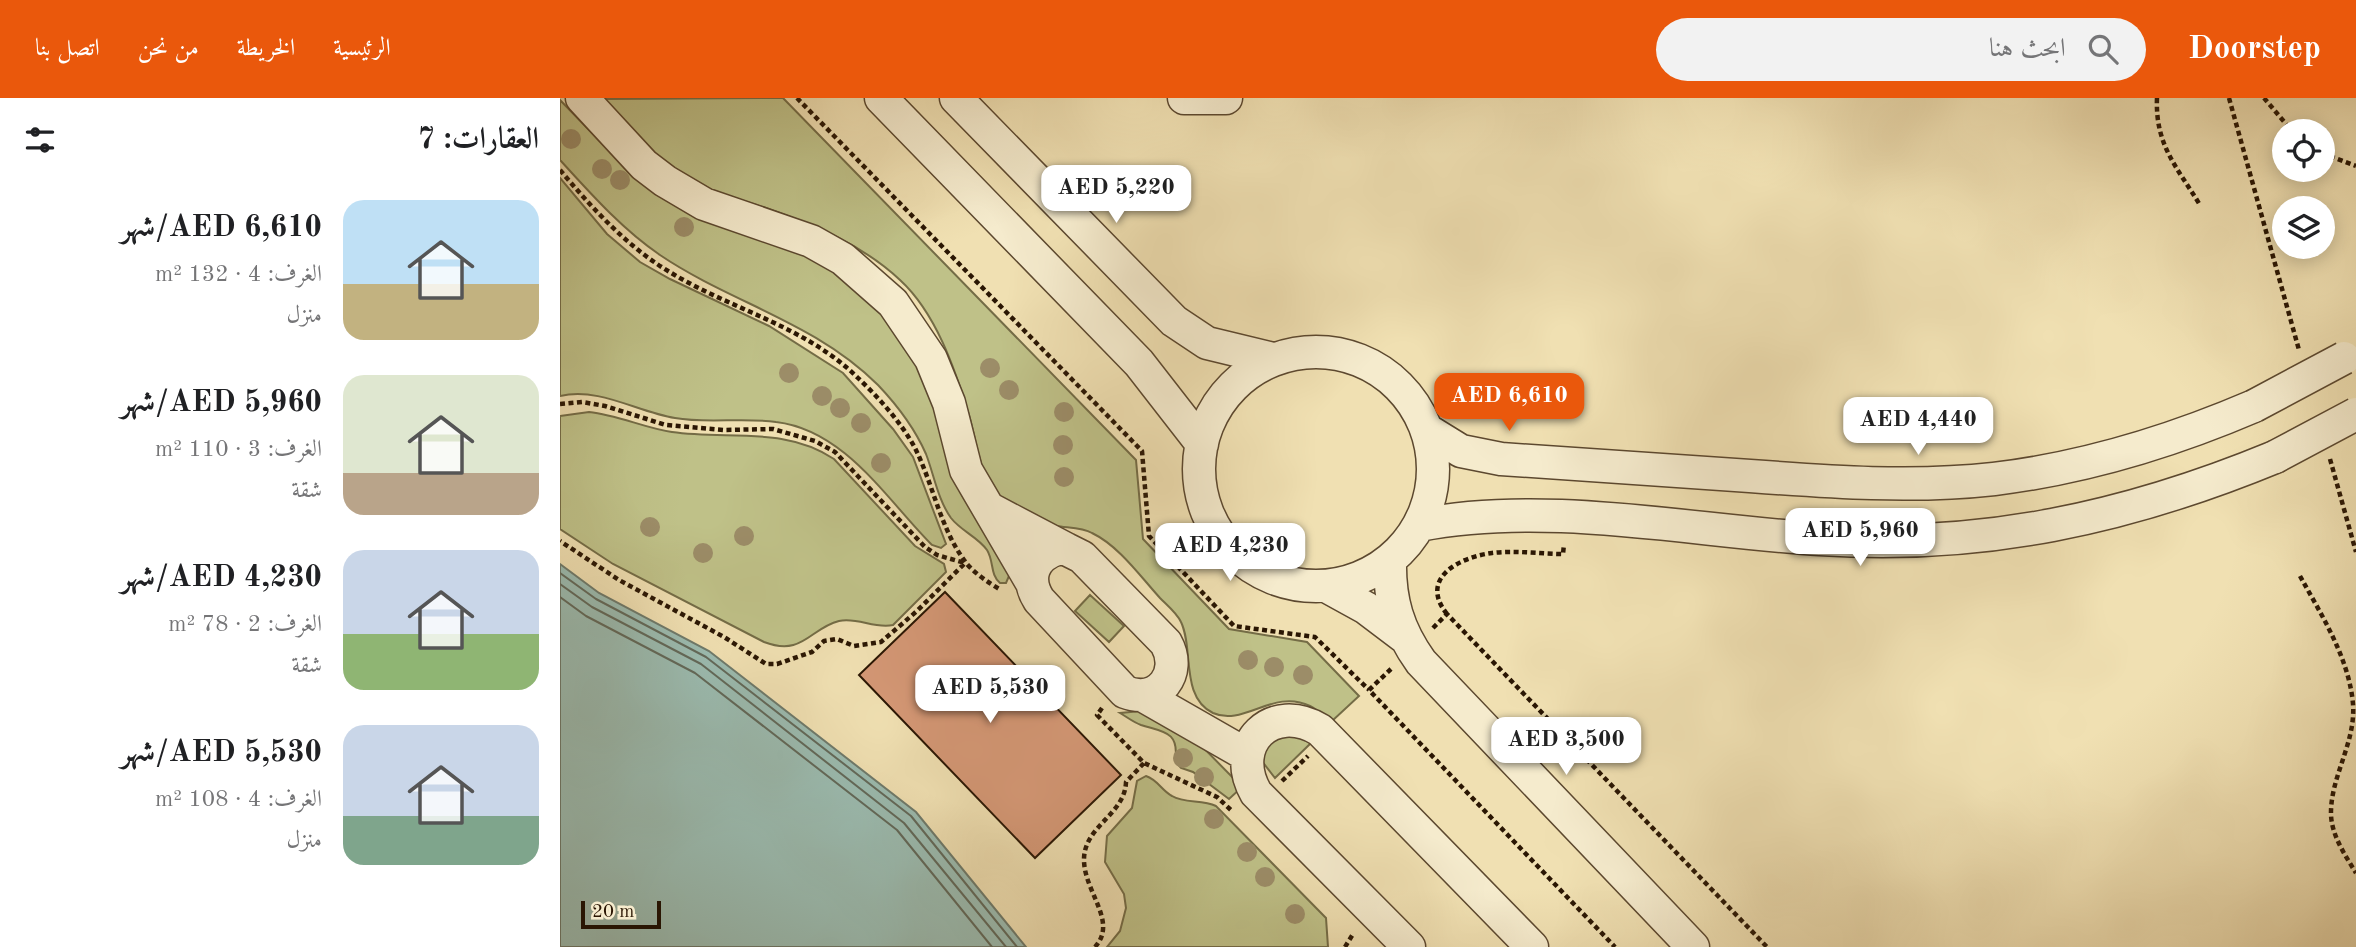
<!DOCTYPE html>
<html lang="ar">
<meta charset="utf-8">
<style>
:root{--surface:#fff;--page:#f2f2f2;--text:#202124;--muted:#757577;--accent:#ea580c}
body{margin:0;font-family:"Old Standard TT",Amiri,serif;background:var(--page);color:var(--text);direction:rtl;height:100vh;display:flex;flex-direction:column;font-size:26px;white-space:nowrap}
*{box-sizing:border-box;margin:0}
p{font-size:23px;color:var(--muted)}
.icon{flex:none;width:38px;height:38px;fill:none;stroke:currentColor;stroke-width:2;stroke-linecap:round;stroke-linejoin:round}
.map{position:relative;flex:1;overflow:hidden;direction:ltr}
.sheet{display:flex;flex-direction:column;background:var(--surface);width:560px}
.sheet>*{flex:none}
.controls{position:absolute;left:1712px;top:21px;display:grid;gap:14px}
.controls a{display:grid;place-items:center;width:63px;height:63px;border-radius:50%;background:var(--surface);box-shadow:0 4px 18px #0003;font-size:35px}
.scale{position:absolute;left:21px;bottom:18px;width:80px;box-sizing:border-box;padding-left:7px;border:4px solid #2a1603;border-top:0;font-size:19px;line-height:24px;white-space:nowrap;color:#2a1603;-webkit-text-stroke:5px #f5ebcd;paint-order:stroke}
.price{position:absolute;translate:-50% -60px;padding:0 16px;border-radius:14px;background:#fff;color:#222;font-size:23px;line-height:46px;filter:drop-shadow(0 2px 4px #0008)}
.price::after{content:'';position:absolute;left:50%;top:42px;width:21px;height:16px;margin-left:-10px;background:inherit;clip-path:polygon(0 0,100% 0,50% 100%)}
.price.selected{background:var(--accent);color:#fff}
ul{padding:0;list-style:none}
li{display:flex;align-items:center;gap:21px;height:175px;padding:0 21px}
li span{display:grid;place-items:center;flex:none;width:196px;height:140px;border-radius:21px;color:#555}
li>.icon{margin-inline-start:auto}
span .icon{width:84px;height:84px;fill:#fffc;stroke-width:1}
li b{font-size:30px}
h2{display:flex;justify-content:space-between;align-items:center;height:84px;padding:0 21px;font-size:30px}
header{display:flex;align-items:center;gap:42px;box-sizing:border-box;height:98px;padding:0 35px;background:var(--accent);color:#fff}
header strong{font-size:33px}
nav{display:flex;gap:38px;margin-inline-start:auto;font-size:24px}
.search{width:490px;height:63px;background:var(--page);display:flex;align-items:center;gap:18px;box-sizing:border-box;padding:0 24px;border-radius:38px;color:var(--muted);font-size:26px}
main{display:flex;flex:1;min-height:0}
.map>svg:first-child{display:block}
</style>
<header>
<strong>Doorstep</strong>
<div class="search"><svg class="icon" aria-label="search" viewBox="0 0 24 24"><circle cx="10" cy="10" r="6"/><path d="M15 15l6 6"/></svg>ابحث هنا</div>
<nav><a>الرئيسية</a><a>الخريطة</a><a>من نحن</a><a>اتصل بنا</a></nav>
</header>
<main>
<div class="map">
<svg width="1796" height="849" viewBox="0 0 1796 849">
<rect width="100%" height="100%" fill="#f0e0b2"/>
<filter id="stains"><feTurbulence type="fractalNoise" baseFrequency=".00286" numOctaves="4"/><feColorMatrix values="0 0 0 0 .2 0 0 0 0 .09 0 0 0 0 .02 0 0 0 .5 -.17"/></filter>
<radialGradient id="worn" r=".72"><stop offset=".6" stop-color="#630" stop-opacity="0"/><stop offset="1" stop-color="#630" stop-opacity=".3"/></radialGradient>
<path fill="#bfc188" stroke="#746c46" stroke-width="2" d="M223 0 576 362 583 441 669 531 747 544 799 598 771 624C764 619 758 612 750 608 713 590 684 629 653 615 620 599 634 551 621 524 617 515 607 507 600 500 580 478 559 448 532 435 522 429 508 430 496 428 475 424 452 412 437 396 418 373 417 344 409 317 395 271 376 215 340 182 303 147 254 127 206 110 180 101 152 95 128 80 94 60 69 32 44 1Z
M0 2 66 70 255 160 315 202 374 291 402 397 412 413 435 433 448 463 449 478 446 485H440C430 477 434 463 427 452 418 439 401 433 391 420 378 402 374 377 366 356 355 331 337 307 318 287 255 224 171 205 100 157 62 131 31 96 0 62Z
M0 80 47 136 80 164 110 181 209 228 283 275 333 331 353 359 386 446 381 450 372 447C327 402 285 332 216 324 182 319 148 326 115 320 77 314 40 289 0 298Z
M29 314C58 317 84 330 112 334 168 342 225 328 274 361L355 448 384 466 386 474 333 527C314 531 298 519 279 523 250 530 243 559 204 544L53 466 0 431V318Z
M530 497 564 528 549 544 515 513Z
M592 612 623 629 682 689 669 701 633 674 621 670 615 663C620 633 603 634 581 627 573 624 567 619 560 615Z
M722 631 753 643 715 680 701 662 703 642Z
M586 678C598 682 601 692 612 698 625 706 642 701 656 708L766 820 768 849H547L560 833 566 810 564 796 545 764 547 738 572 710 577 683Z"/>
<path fill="#9bbcb1" stroke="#6e7a6b" stroke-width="2" d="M0 466 39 495 149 553 356 714 466 849H0Z"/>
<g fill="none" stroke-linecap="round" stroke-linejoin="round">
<path stroke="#62695a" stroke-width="2" d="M0 475 36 501 146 559 351 718 457 849
M0 486 32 509 141 566 344 725 446 849
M0 499 26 518 135 575 337 732 432 849"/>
</g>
<path fill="#d59876" stroke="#2a1603" stroke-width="2" d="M385 494 561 677 475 760 299 577Z"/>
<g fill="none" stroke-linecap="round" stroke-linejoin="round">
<defs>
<path id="minor" d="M22 0 84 67 105 83 144 106 251 143 283 161 333 205 371 261 389 305 406 372 472 485
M321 0 579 265 642 346
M396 0 614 223 647 245 713 261
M624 0H666
M639 371a117 117 0 1 1 234 0a117 117 0 1 1-234 0Z
M867 332 901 353 941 361C1024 366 1107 372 1190 378 1271 384 1353 390 1434 381 1525 370 1610 344 1694 308
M430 411 506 451
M859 427C987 402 1131 433 1260 441 1421 452 1567 420 1715 359
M497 451H506L522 459 606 545C623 575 599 607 565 594L479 502C465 480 473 459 497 451Z
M830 462C829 502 838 532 861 564L1133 849
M766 488 806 510 843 538
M584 598 687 657
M849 849 696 695C668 646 712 603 760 632L972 849"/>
</defs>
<use href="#minor" stroke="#5c482f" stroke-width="35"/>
<path stroke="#2a1603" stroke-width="4.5" stroke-dasharray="5 3.5" stroke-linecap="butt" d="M237 0 582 353 589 438 674 528 755 539 809 592
M1597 0C1595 47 1617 69 1640 107
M1669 0 1739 252
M1704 0 1732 33
M1762 55 1796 68
M0 72C33 111 68 150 113 176 173 212 247 229 298 280 319 300 341 324 355 350 373 386 380 429 404 462 412 474 429 485 441 492
M0 306 22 304 45 308 106 327 164 332 213 331 255 343 275 354 365 449 377 457 405 465 357 513 321 544 294 548 277 541 264 543 252 554 217 566H206L164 539 59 482 0 443
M1770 361 1796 454
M1740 478C1762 518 1789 560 1793 606 1796 645 1770 679 1771 717 1772 738 1785 757 1796 775
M887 516C858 480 900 459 932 455 955 452 980 456 1003 456L1004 446
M873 530 887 516 1207 849
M831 571 809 592 1055 849
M542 610 537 617 584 665 657 699 672 713
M722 683 748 658
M535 849C558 824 525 795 524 763 523 728 565 717 566 684L584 665
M785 849 793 836"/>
<use href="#minor" stroke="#f5ebcd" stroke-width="32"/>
<defs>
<path id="minor-bridge" d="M1694 308 1784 260
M1715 359 1796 316"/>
</defs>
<use href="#minor-bridge" stroke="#5c482f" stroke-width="35" stroke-linecap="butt"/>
<use href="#minor-bridge" stroke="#f5ebcd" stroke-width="32"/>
</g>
<g fill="#9c8d68">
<circle cx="11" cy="41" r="10"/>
<circle cx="42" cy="71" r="10"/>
<circle cx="60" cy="82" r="10"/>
<circle cx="124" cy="129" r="10"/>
<circle cx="430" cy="270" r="10"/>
<circle cx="229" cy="275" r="10"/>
<circle cx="449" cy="292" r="10"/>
<circle cx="262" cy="298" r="10"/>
<circle cx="280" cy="310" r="10"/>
<circle cx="504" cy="314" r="10"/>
<circle cx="301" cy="325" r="10"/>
<circle cx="503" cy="347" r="10"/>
<circle cx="321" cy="365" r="10"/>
<circle cx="504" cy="379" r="10"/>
<circle cx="90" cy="429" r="10"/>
<circle cx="184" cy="438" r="10"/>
<circle cx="143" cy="455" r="10"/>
<circle cx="688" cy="562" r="10"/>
<circle cx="714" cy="569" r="10"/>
<circle cx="743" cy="577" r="10"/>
<circle cx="623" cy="660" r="10"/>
<circle cx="644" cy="679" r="10"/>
<circle cx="654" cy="721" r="10"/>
<circle cx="687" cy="754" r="10"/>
<circle cx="705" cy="779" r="10"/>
<circle cx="735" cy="816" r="10"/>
</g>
<rect width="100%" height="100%" filter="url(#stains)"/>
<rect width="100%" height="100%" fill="url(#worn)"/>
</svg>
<div class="controls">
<a><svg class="icon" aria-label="locate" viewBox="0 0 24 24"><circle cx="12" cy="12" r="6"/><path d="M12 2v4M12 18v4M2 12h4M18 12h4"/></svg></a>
<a><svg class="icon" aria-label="layers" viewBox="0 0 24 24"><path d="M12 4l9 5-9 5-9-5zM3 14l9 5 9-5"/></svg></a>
</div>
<div class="scale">20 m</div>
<b class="price" style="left:556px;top:127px">AED 5,220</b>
<b class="price selected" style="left:949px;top:335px">AED 6,610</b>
<b class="price" style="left:1358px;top:359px">AED 4,440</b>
<b class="price" style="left:1300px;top:470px">AED 5,960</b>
<b class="price" style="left:670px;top:485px">AED 4,230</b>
<b class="price" style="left:430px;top:627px">AED 5,530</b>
<b class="price" style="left:1006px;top:679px">AED 3,500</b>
</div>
<section class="sheet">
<h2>العقارات: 7<svg class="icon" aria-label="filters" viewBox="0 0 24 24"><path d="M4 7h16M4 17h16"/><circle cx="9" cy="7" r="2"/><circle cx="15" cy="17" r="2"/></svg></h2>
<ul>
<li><span style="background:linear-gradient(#bfe0f5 60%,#c2b280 0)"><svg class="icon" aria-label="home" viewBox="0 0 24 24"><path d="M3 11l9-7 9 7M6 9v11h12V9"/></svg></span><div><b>AED 6,610/شهر</b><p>الغرف: 4 · 132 m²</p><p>منزل</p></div></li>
<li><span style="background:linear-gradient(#dfe7d0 70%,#b9a48a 0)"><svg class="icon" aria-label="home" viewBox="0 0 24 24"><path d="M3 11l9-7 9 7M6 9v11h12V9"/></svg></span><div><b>AED 5,960/شهر</b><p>الغرف: 3 · 110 m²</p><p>شقة</p></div></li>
<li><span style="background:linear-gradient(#c9d6e8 60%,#8fb573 0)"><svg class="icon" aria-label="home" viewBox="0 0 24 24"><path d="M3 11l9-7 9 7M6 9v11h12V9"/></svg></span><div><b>AED 4,230/شهر</b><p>الغرف: 2 · 78 m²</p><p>شقة</p></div></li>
<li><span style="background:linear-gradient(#c9d6e8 65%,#7fa58c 0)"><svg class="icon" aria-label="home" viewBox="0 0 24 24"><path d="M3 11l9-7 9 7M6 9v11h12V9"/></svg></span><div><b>AED 5,530/شهر</b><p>الغرف: 4 · 108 m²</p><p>منزل</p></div></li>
</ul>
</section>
</main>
